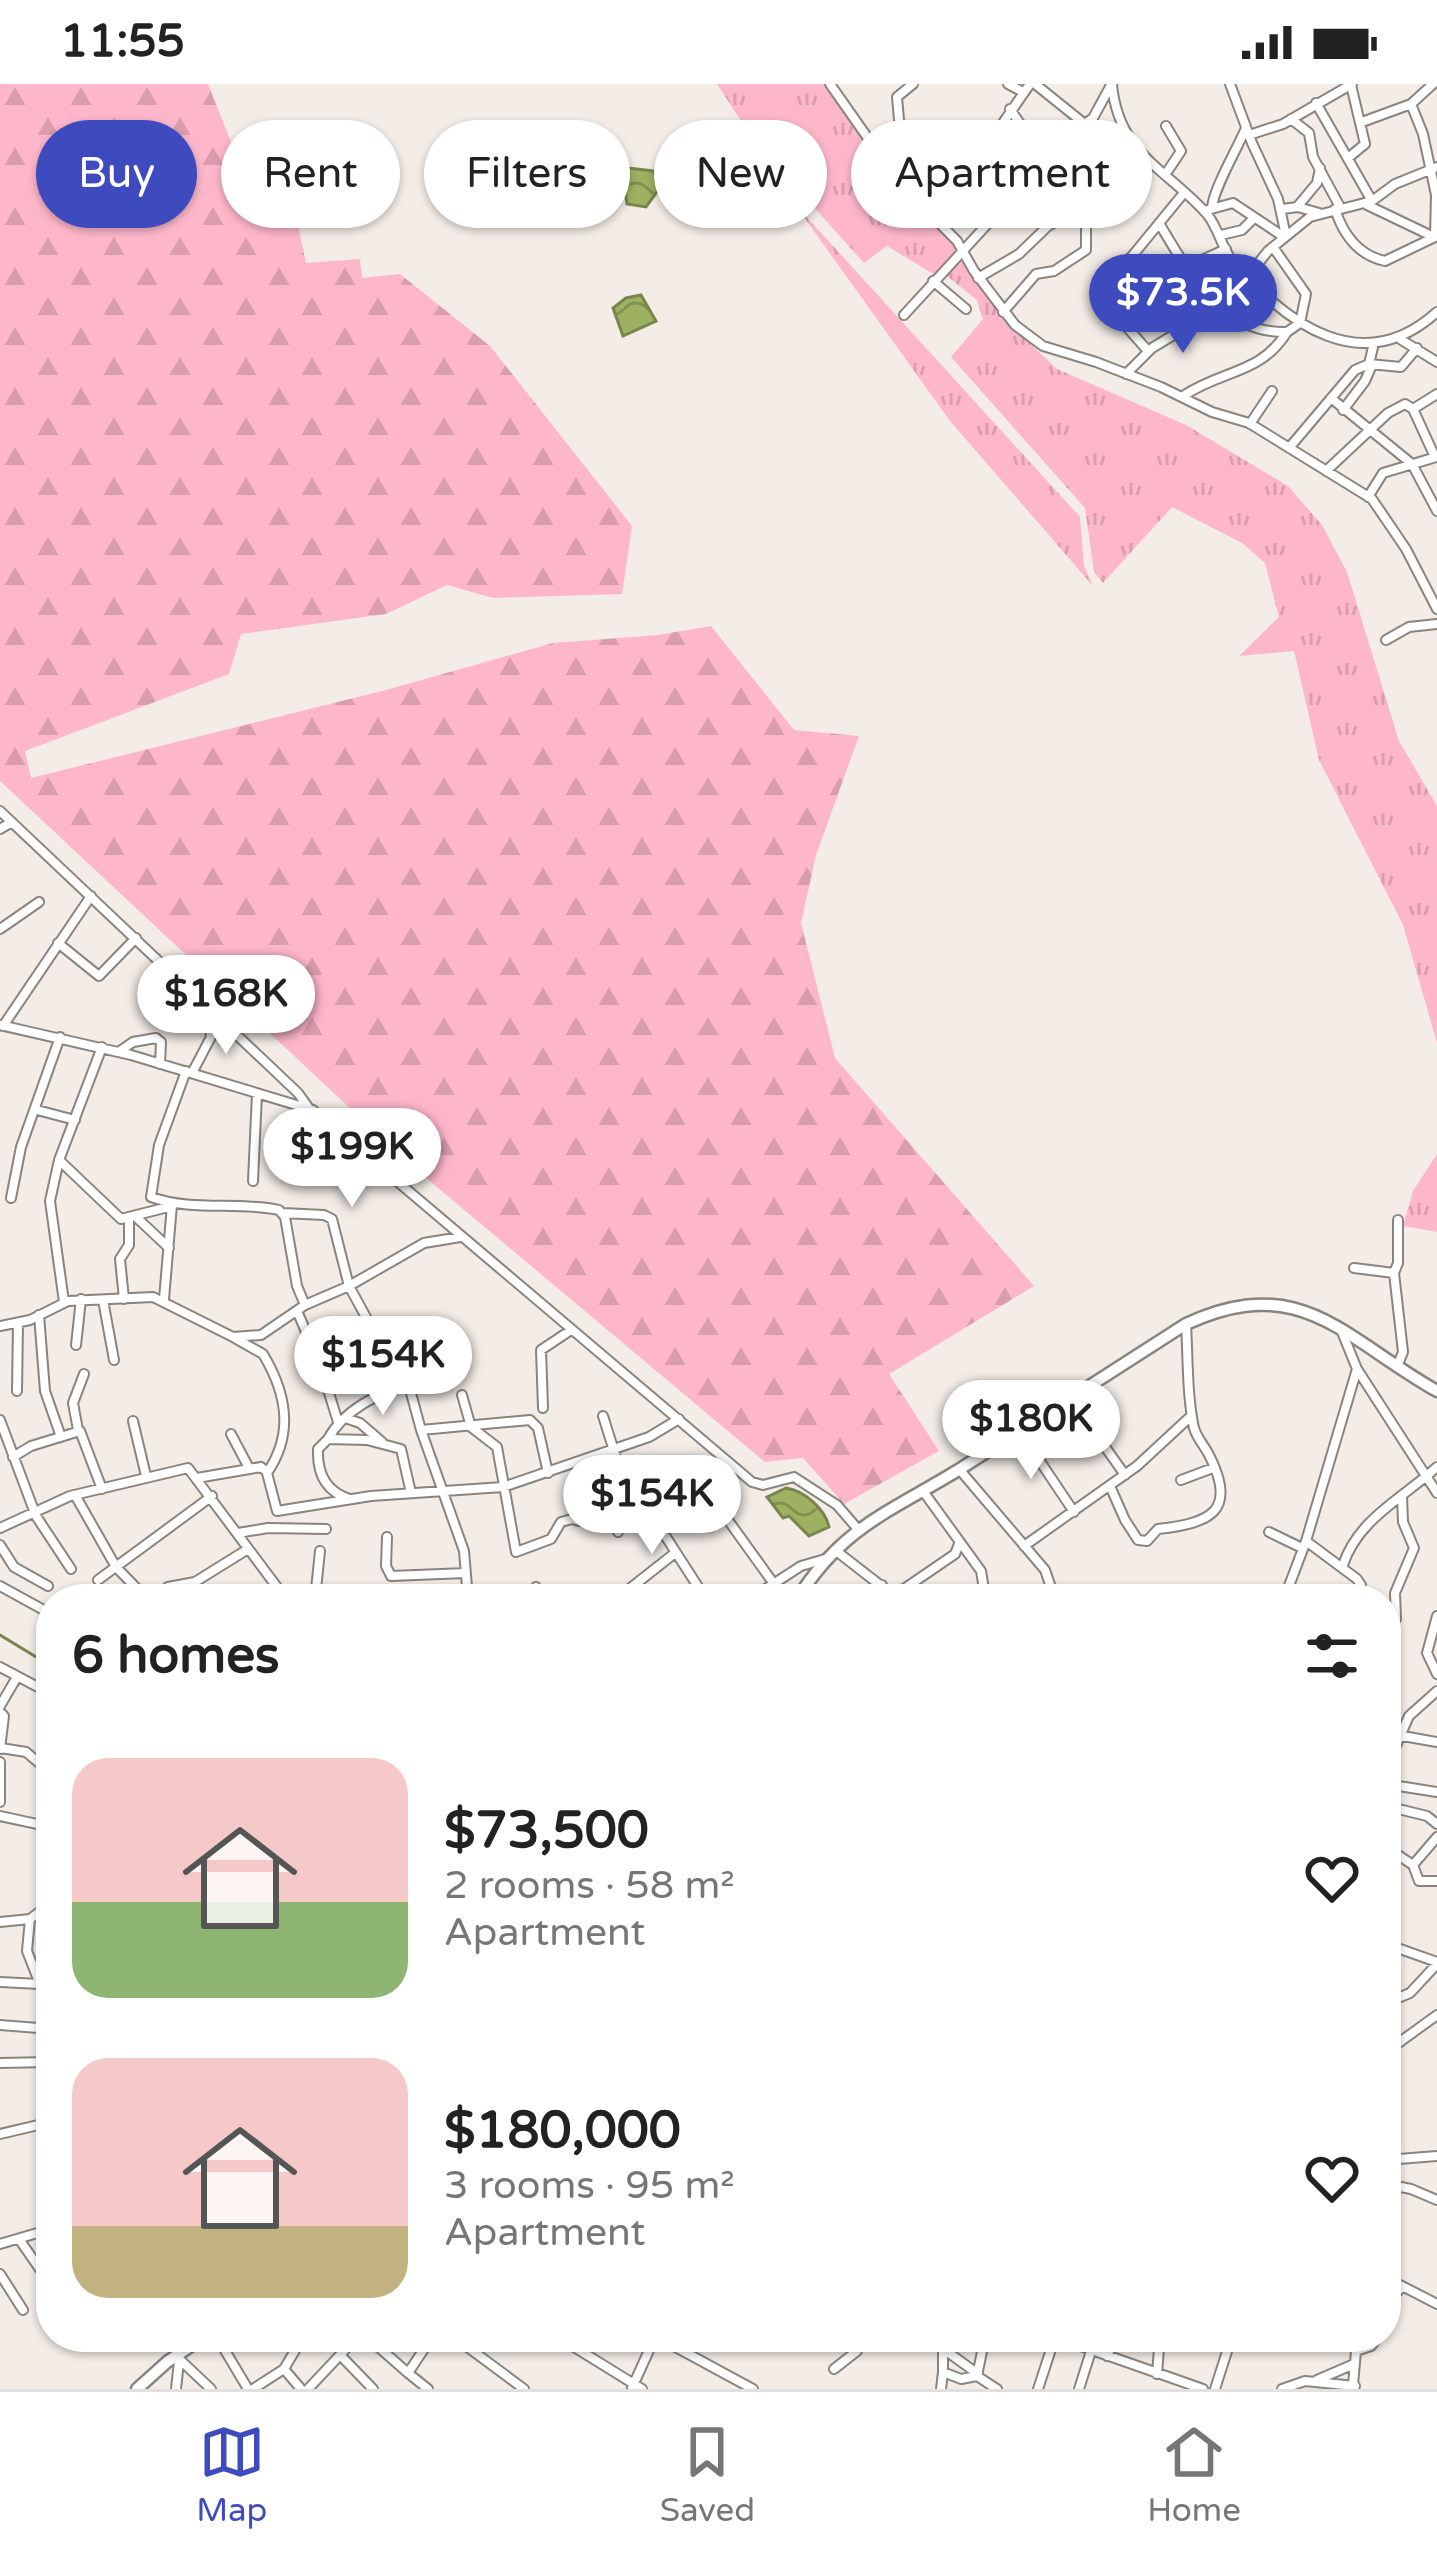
<!DOCTYPE html>
<meta charset="utf-8">
<style>
:root{--surface:#fff;--page:#f6f6f6;--text:#222;--muted:#767676;--line:#e0e0e0;--accent:#3d4bbf}
body{margin:0;font-family:"Varela Round",sans-serif;background:var(--page);color:var(--text);height:100vh;display:flex;flex-direction:column;font-size:45px;white-space:nowrap}
*{box-sizing:border-box;margin:0}
p{font-size:39px;color:var(--muted)}
.icon{flex:none;width:66px;height:66px;fill:none;stroke:currentColor;stroke-width:2;stroke-linecap:round;stroke-linejoin:round}
.map{position:relative;flex:1;overflow:hidden}
.sheet{position:absolute;left:36px;top:1500px;width:1365px;height:768px;display:flex;flex-direction:column;background:var(--surface);border-radius:48px;box-shadow:0 3px 9px #0004}
.sheet>*{flex:none}
.hud{position:absolute;left:36px;top:36px;width:1365px;height:108px;display:flex;gap:24px}
.price{position:absolute;translate:-50% -102px;padding:0 27px;border-radius:42px;background:#fff;color:#222;font-size:39px;line-height:78px;filter:drop-shadow(0 3px 6px #0008)}
.price::after{content:'';position:absolute;left:50%;top:72px;width:36px;height:27px;margin-left:-18px;background:inherit;clip-path:polygon(0 0,100% 0,50% 100%)}
.price.current{background:var(--accent);color:#fff}
ul{padding:0;list-style:none}
li{display:flex;align-items:center;gap:36px;height:300px;padding:0 36px}
li span{display:grid;place-items:center;flex:none;width:336px;height:240px;border-radius:36px;color:#555}
li>.icon{margin-inline-start:auto}
span .icon{width:144px;height:144px;fill:#fffc;stroke-width:1}
li b{font-size:51px}
h2{display:flex;justify-content:space-between;align-items:center;height:144px;padding:0 36px;font-size:51px}
.pill{padding:0 42px;border-radius:54px;background:var(--surface);box-shadow:0 3px 9px #0004;font-size:42px;line-height:108px}
.pill.current{background:var(--accent);color:#fff}
.status{display:flex;justify-content:space-between;align-items:center;height:84px;padding:0 60px;background:var(--surface);direction:ltr}
.status svg{height:33px;fill:currentColor}
.tabs{display:flex;justify-content:space-around;align-items:center;height:168px;border-top:3px solid var(--line);background:var(--surface);font-size:33px;color:var(--muted)}
.tabs a{display:grid;justify-items:center;gap:6px}
.tabs .current{color:var(--accent)}
.map>svg:first-child{display:block}
</style>
<div class="status"><b>11:55</b><svg viewBox="0 0 49 12"><path d="M0 12V9h3v3zM5 12V6h3v6zM10 12V3h3v9zM15 12V0h3v12zM26 1h20v11H26zM47 4h2v5h-2z"/></svg></div>
<div class="map">
<svg width="1437" height="2305" viewBox="0 0 1437 2305">
<defs>
<pattern id="grass-tufts" width="24" height="20" patternUnits="userSpaceOnUse" patternTransform="scale(3)"><rect width="24" height="20" fill="#feb7ca"/><path d="M3 7l-1-3M5 7V3M7 7l1-3M15 17l-1-3M17 17v-4M19 17l1-3" fill="none" stroke="#d99dad"/></pattern>
<pattern id="forest-firs" width="22" height="20" patternUnits="userSpaceOnUse" patternTransform="scale(3)"><rect width="22" height="20" fill="#feb7ca"/><path d="M5 1l3.5 6h-7zM16 11l3.5 6h-7z" fill="#d99dad"/></pattern>
<pattern id="water-waves" width="16" height="10" patternUnits="userSpaceOnUse" patternTransform="scale(3)"><rect width="16" height="10" fill="#9db161"/><path d="M0 5q4-4 8 0t8 0" fill="none" stroke="#80904f"/></pattern>
</defs>
<rect width="100%" height="100%" fill="#f3ece7"/>
<path fill="url(#grass-tufts)" d="M717 0H827L896 99 959 167 935 191 887 162 864 179 801 109 777 92Z
M793 118 1080 433 1084 482 1093 502 950 337Z
M962 173 1002 233 1057 285 1186 341 1288 402 1322 441 1347 488 1399 657 1437 722V959L1403 841 1319 676 1294 567 1239 572 1279 533 1265 479 1242 459 1172 423 1103 499 1094 488 1085 424 951 273 983 235 977 216 947 192Z
M1437 1070V1148L1403 1142 1413 1107Z"/>
<path fill="url(#forest-firs)" d="M0 0H208L263 138 296 131 306 179 360 175 362 194 400 190 490 262 632 442 622 510 493 514 447 501 386 530 241 550 229 590 25 667 31 694 386 606 553 559 658 551 711 542 794 646 859 652 816 771 801 839 835 974 1034 1202 889 1290 939 1367 844 1420 803 1374 765 1378 413 1083 0 697Z"/>
<path fill="url(#water-waves)" stroke="#78864d" stroke-width="3" d="M628 84 653 87 662 101 646 123 627 120 623 93Z
M641 211 656 237 623 252 613 224 626 214Z
M786 1404C805 1407 825 1425 829 1443L809 1452 789 1432 783 1434 767 1413Z"/>
<g fill="none" stroke-linecap="round" stroke-linejoin="round">
<path stroke="#78864d" stroke-width="3" d="M0 1551 51 1582"/>
<defs>
<path id="minor" d="M830 0 898 97 957 157 974 187 1015 241 1043 262 1096 278 1161 303 1212 328 1249 339 1372 415 1406 465 1437 525
M1008 0 1023 8
M1035 0 1086 41
M1112 0C1118 70 1167 85 1207 130 1219 145 1222 165 1233 178 1287 240 1362 296 1437 228
M1230 0 1252 59 1278 115 1286 152
M1316 19 1372 117
M1411 20 1423 50 1436 111
M1010 25 1043 73
M1291 35 1309 49 1313 73 1340 123
M1362 38 1411 20 1433 0
M1249 51 1283 40 1352 0
M986 64 1026 95
M1348 74 1365 60 1351 1
M884 79 909 62 899 36 897 13 913 0
M1165 91 1181 67 1166 42
M1367 121 1434 153
M1212 123C1214 104 1237 65 1246 44
M1297 123 1317 99 1320 84
M926 125 971 85 1030 0
M1282 125 1298 123 1319 129
M1335 125C1343 150 1357 171 1385 177L1435 153 1436 111
M1204 127 1233 119 1284 153
M1159 139C1189 189 1221 250 1287 248L1300 239 1306 210 1273 163
M1221 151 1242 146 1253 135
M978 194 1019 170 1048 142 1101 114 1138 69
M933 197 966 225
M1003 228 1036 190 1054 187 1086 166V138L1078 126
M904 231 1004 122 1049 66 1093 34 1111 1
M1120 236 1140 214 1178 187 1226 165
M1400 255 1437 278
M1148 267 1096 208 1133 171 1183 110
M1369 280 1401 283 1417 264
M1126 290 1152 264 1180 247 1248 192 1268 167 1310 133 1372 117 1395 100 1437 83
M1183 312C1223 285 1260 291 1287 248
M1331 314 1412 380 1437 427
M1413 325 1437 310
M1343 326 1365 297 1372 281
M1250 340 1272 307
M1289 364 1355 286 1369 280 1374 259
M1326 387 1388 329 1405 320 1413 325 1435 373
M1368 413 1383 389 1436 373
M1386 556 1409 543 1437 540
M0 727 298 1009 308 1023
M0 745 12 738
M0 845 39 818
M58 859 99 892 136 854
M0 941 131 971 313 1026 752 1398 763 1401 794 1393 837 1421 857 1444
M3 942 91 812
M120 967 133 958 156 954 161 958 160 980
M186 987 159 1061 151 1113C193 1128 236 1117 279 1126L285 1133 297 1202 305 1221
M192 989 211 953 209 937 214 930
M37 1026 75 1036
M59 1076 121 1135 172 1122
M253 1097 257 1009
M11 1114 21 1063 60 953
M283 1129 324 1131 332 1135 349 1202 379 1257 408 1298 421 1346 464 1467 468 1515
M136 1133 169 1164
M1354 1184 1394 1189
M124 1215 120 1175 129 1161V1135
M164 1215 172 1121
M103 1216 114 1276
M64 1218 50 1117 59 1076 102 963
M297 1227 320 1280 338 1338
M39 1231 45 1307 61 1353
M0 1242 30 1236 68 1217 153 1213 233 1253 261 1251 305 1221 349 1202 424 1159 460 1153
M1342 1248 1357 1285 1437 1409
M233 1253 263 1270C287 1310 294 1350 267 1389L277 1427 371 1412 503 1403 649 1353 679 1335
M76 1261 81 1215
M1397 1283 1403 1268 1394 1189 1398 1179V1136
M408 1298C378 1311 344 1325 328 1355L367 1356 401 1365 411 1409
M17 1307 18 1240
M1079 1309 1103 1360 1125 1391
M462 1311 471 1343 497 1363 516 1468 551 1455 561 1438 572 1435 579 1437
M543 1324 541 1266 571 1246
M603 1332 626 1405 632 1411 732 1382
M345 1334 360 1339 382 1358
M0 1336 36 1432 71 1485
M133 1337 146 1392
M78 1346 73 1319 84 1290
M421 1346 530 1336 538 1344 548 1389
M1019 1346 1074 1428
M231 1350 249 1384
M328 1355 318 1365C317 1390 326 1408 350 1415
M13 1373 31 1362 80 1347 102 1405
M959 1385 1045 1486 1055 1515
M704 1392 715 1418 774 1500
M197 1394 261 1383 266 1387
M1181 1396 1213 1384
M1110 1402 1125 1436 1138 1456 1147 1457 1158 1445C1210 1439 1239 1428 1208 1369 1203 1360 1197 1354 1194 1344 1187 1312 1188 1274 1186 1240
M923 1407 981 1487 984 1505 976 1515
M635 1410 651 1443 666 1453 706 1515
M75 1411 116 1483 147 1515
M606 1422 618 1448
M589 1430 631 1411
M0 1444 70 1412 188 1384 283 1511 298 1515
M1269 1448 1302 1464
M238 1449 268 1444 326 1445
M387 1453 386 1482 391 1492 466 1489
M1306 1457 1357 1495 1361 1501 1359 1515
M0 1461 14 1483 48 1502
M1024 1462 1137 1382 1191 1332
M835 1466 898 1515
M1343 1481C1358 1435 1403 1414 1437 1383
M98 1496 212 1412
M0 1502 51 1530
M168 1503 195 1498 248 1465
M628 1506 675 1469
M895 1511 955 1470 959 1460
M315 1515 320 1467
M527 1515 536 1503
M750 1515 801 1482 825 1475
M868 1515 882 1501
M1116 1515 1123 1512
M1284 1515 1306 1457 1357 1285
M1437 1532 1427 1569 1437 1590
M1396 1535 1395 1509 1414 1464 1403 1438 1402 1412
M0 1583 51 1610
M42 1605 51 1588
M0 1622 17 1593
M0 1628 4 1632 0 1665
M1386 1649 1437 1658
M1 1664 26 1668 51 1689
M0 1678V1718
M1386 1684 1409 1632 1437 1607
M45 1685 51 1672
M1386 1700 1437 1708
M1386 1722 1427 1732 1437 1740
M0 1732 51 1743
M1386 1763 1413 1781 1419 1797H1437
M51 1774 42 1826 30 1835 27 1867 51 1928
M1413 1781 1437 1753
M0 1838 30 1835
M1386 1860 1437 1878
M0 1898 40 1900
M1386 1919 1410 1909 1437 1880
M0 1941 51 1945
M1386 1968 1437 1931
M0 1979 51 1978
M0 2050 51 2038
M1386 2076 1437 2072
M1386 2100 1411 2105 1437 2116
M19 2155 51 2201
M0 2160 51 2145
M40 2185 51 2173
M0 2190 23 2226
M1386 2199 1400 2201 1437 2220
M1386 2220 1402 2203
M174 2253 190 2262
M217 2253 248 2305
M367 2253 408 2289 432 2253
M454 2253 524 2305
M558 2253 642 2305
M657 2253 753 2305
M910 2253 942 2258 950 2253
M943 2253V2288L961 2295 977 2292 985 2253
M1055 2253 1203 2305
M1152 2253 1159 2264 1157 2290
M513 2261 517 2253
M942 2264 978 2290
M176 2272 211 2305
M341 2272 373 2305
M1107 2272 1116 2253
M284 2285 301 2305
M834 2285 857 2267 856 2253
M408 2289 428 2305
M977 2292 997 2305
M1317 2296 1354 2280
M1353 2301 1356 2267 1371 2262 1378 2253
M632 2304 655 2253
M176 2305 179 2277
M253 2305 284 2285 303 2253
M308 2305 357 2253
M941 2305 943 2288
M1038 2305 1055 2253
M1079 2305 1091 2267
M1215 2305 1231 2255
M1282 2305 1305 2297 1355 2302"/>
<path id="major" d="M797 1515C843 1442 890 1428 960 1385 1035 1337 1110 1288 1186 1240 1301 1187 1343 1254 1437 1307
M137 2305 167 2278 204 2253"/>
</defs>
<use href="#minor" stroke="#8a847f" stroke-width="12"/>
<use href="#major" stroke="#8a847f" stroke-width="15"/>
<use href="#minor" stroke="#fff" stroke-width="8"/>
<use href="#major" stroke="#fff" stroke-width="10"/>
</g>
</svg>
<b class="price current" style="left:1183px;top:272px">$73.5K</b>
<b class="price" style="left:226px;top:973px">$168K</b>
<b class="price" style="left:352px;top:1126px">$199K</b>
<b class="price" style="left:383px;top:1334px">$154K</b>
<b class="price" style="left:1031px;top:1398px">$180K</b>
<b class="price" style="left:652px;top:1473px">$154K</b>
<div class="hud">
<a class="pill current">Buy</a>
<a class="pill">Rent</a>
<a class="pill">Filters</a>
<a class="pill">New</a>
<a class="pill">Apartment</a>
</div>
<section class="sheet">
<h2>6 homes<svg class="icon" aria-label="filters" viewBox="0 0 24 24"><path d="M4 7h16M4 17h16"/><circle cx="9" cy="7" r="2"/><circle cx="15" cy="17" r="2"/></svg></h2>
<ul>
<li><span style="background:linear-gradient(#f6c9c9 60%,#8fb573 0)"><svg class="icon" aria-label="home" viewBox="0 0 24 24"><path d="M3 11l9-7 9 7M6 9v11h12V9"/></svg></span><div><b>$73,500</b><p>2 rooms · 58 m²</p><p>Apartment</p></div><svg class="icon" aria-label="heart" viewBox="0 0 24 24"><path d="M12 20l-8-8c-3-5 5-10 8-4 3-6 11-1 8 4z"/></svg></li>
<li><span style="background:linear-gradient(#f6c9c9 70%,#c2b280 0)"><svg class="icon" aria-label="home" viewBox="0 0 24 24"><path d="M3 11l9-7 9 7M6 9v11h12V9"/></svg></span><div><b>$180,000</b><p>3 rooms · 95 m²</p><p>Apartment</p></div><svg class="icon" aria-label="heart" viewBox="0 0 24 24"><path d="M12 20l-8-8c-3-5 5-10 8-4 3-6 11-1 8 4z"/></svg></li>
</ul>
</section>
</div>
<nav class="tabs">
<a class="current"><svg class="icon" aria-label="map" viewBox="0 0 24 24"><path d="M3 6l6-2 6 2 6-2v14l-6 2-6-2-6 2zM9 4v14M15 6v14"/></svg>Map</a>
<a><svg class="icon" aria-label="saved" viewBox="0 0 24 24"><path d="M7 4h10v16l-5-4-5 4z"/></svg>Saved</a>
<a><svg class="icon" aria-label="home" viewBox="0 0 24 24"><path d="M3 11l9-7 9 7M6 9v11h12V9"/></svg>Home</a>
</nav>
